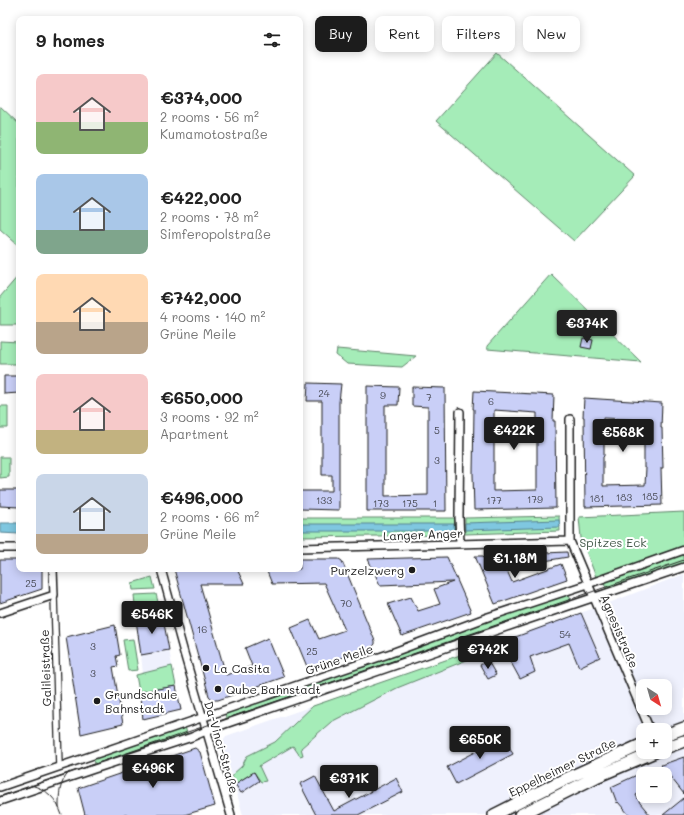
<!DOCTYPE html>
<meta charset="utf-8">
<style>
:root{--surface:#fff;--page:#f2f2f2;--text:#222;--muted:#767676;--accent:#1c1c1c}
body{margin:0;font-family:Mali,sans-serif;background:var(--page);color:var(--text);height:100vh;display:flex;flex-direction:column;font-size:15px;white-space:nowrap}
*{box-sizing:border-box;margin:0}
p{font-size:13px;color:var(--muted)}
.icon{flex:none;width:22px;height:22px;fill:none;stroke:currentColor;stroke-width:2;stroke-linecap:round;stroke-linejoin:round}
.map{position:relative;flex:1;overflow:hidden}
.sheet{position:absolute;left:16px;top:16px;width:287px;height:556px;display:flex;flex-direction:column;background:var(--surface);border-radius:8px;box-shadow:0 2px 10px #0003}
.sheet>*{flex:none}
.top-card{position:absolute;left:315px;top:16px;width:309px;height:36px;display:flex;gap:8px}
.needle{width:26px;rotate:143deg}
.controls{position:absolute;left:636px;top:679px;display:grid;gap:8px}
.controls a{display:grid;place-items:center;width:36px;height:36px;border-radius:8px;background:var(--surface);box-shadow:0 2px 10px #0003;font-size:20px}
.price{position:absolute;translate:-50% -34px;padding:0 9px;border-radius:4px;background:var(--accent);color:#fff;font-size:13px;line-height:26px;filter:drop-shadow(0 1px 2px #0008)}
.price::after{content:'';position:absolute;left:50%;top:24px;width:12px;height:9px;margin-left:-6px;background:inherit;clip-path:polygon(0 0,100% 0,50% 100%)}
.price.current{background:#222;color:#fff}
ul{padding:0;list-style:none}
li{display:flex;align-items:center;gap:12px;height:100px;padding:0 20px}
li span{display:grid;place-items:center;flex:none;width:112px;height:80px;border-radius:8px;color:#555}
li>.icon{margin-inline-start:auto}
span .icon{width:48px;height:48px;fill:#fffc;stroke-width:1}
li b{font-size:17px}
h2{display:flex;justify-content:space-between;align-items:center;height:48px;padding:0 20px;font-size:17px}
.pill{padding:0 14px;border-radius:8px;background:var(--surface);box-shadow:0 2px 10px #0003;font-size:14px;line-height:36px}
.pill.current{background:var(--accent);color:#fff}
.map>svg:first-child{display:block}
</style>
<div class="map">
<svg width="684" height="815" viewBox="0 0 684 815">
<rect width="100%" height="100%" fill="#fff"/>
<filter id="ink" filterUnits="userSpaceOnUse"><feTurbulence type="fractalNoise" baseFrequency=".025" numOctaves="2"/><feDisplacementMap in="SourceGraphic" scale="8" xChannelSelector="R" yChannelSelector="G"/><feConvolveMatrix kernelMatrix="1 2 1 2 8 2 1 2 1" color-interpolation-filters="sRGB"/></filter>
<g filter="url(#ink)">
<path fill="#eff1fd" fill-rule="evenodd" d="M684 574V815H243L222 742 226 736 609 603ZM643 686H665V708H643ZM643 730H665V752H643ZM643 774H665V796H643Z
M169 650 181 710 143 719 136 675 143 673 141 655Z"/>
<path fill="#a5ecb8" stroke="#60846a" d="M497 53 635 176 574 241 436 121Z
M0 106 19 124V246L0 229Z
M551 274 641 362 487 349V346Z
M19 275V325H0V297Z
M0 341 19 342V364H0Z
M337 349 416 356 402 367 347 364 336 355Z
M0 406H8V428H0Z
M0 457H9V477L0 478Z
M684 512V547L596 577 581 538 579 517Z
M559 516 560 531 465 534V518Z
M300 518H455L454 535 300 537Z
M684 552V564L607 590 603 580Z
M152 577 155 589 133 590 132 583Z
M569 593 571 601 227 720 224 712Z
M156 594 158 602 135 605 134 595Z
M133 639 138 670 128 671 123 640Z
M486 646 489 651 397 688 331 722 301 748 303 755 300 756 293 746 259 766 266 781 261 782 254 772 235 784 232 775 242 766 247 756 275 742 313 706Z
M172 666 176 686 139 692 136 675Z
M185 726 187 734 96 766 93 758Z"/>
<path fill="#7fc7e0" stroke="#578392" d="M559 520 560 527 465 530V523Z
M0 523H19V534L0 533Z
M300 524H454V531H300Z"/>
<path fill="#c9cff7" stroke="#1c1c1c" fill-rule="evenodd" d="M583 338 593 340 591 349 581 347Z
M4 376H19V393L4 394Z
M308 383 341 384 339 402V510L300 509V491H332V475H322V401H307Z
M367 386 399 387 398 405H385V496L428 495V407L412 406V387L445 388 446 511H367Z
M474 391 554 395 553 421H555L556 508 474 510 473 474 474 409H473ZM494 410 537 413V490L493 491V474H494Z
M584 398 662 403 661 428H662L663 468H661L662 505 585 507 584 417H583ZM603 418 644 420V468H646L645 485 603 486V457L604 456V439H603Z
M0 490H19V507L0 506Z
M567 552 568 557 526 564 522 554Z
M475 556H483L485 558 501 557 512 582 561 564 567 579 495 604Z
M447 557 471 612 402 636 388 604 411 597 418 611 440 604 434 589 453 582 380 585 368 559Z
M300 559H339L342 561 375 641V644L372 647 308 669 291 628 310 620 319 639 345 630 324 583 272 584 266 569H300Z
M0 560H19V569H42V589L0 603Z
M174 569H237L244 584H200L226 675 252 666 245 648 268 638 284 677 218 700H214L211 698 209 696Z
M162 613 169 650 141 655 136 620Z
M581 613 600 657 579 667 569 643 530 657 535 672 520 679 508 657 515 654 510 639Z
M115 625 120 655 116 656 118 666 113 667 123 724 81 734 66 637Z
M488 661 496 675 488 679 480 665Z
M176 686 181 710 143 719 139 692Z
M504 737 513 754 456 784 447 767Z
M195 748 200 752 215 806 184 815H85L78 788Z
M684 757V794L661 765Z
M254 772 259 781 241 793 235 784Z
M639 774 643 783V791L636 795 640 803 650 815H629L618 802 617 803 611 787Z
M315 776 334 811 396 778 403 792 358 815H316L300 784Z
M684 798V815H663Z"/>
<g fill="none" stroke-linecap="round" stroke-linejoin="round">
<defs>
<path id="pedestrian" d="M54 595 59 767"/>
<path id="minor" d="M570 419V541L650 730
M460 544 459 516 460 412
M0 548H19
M300 548 570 541
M161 569 184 653 231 815
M0 613 54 595 53 569
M0 787 394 652 488 617 588 584 684 550
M0 801 94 769 192 737 206 731 225 724 521 622 684 567"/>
<path id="secondary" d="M665 735 684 728
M665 748 684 741
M494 815 559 782 643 744
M520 815 596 777 655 752"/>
</defs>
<use href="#pedestrian" stroke="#1c1c1c" stroke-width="8"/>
<use href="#minor" stroke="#1c1c1c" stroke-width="10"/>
<use href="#secondary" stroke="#1c1c1c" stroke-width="14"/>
<use href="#pedestrian" stroke="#fff" stroke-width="5.5"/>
<use href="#minor" stroke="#fff" stroke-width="7"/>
<use href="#secondary" stroke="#fff" stroke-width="11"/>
<path stroke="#1c1c1c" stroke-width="1" d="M31 785C48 790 56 798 62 815
M0 797 684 560
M59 808C59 793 59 784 69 772"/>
</g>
</g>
<g fill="#1c1c1c" stroke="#fff" stroke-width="1.5">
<circle cx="412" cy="570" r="4"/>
<circle cx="206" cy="668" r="4"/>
<circle cx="218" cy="689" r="4"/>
<circle cx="97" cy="701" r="4"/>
</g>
<g text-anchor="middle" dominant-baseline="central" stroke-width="4" stroke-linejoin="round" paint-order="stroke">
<g font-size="10" fill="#474953">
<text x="324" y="393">24</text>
<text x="383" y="395">9</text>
<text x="429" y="397">7</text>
<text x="491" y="401">6</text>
<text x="437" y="430">5</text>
<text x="437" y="460">3</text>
<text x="650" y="496">185</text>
<text x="624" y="497">183</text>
<text x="597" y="498">181</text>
<text x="535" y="499">179</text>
<text x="324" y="500">133</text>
<text x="494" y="500">177</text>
<text x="381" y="503">173</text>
<text x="410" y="503">175</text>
<text x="435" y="503">1</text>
<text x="31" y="583">25</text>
<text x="346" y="603">70</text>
<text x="202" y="629">16</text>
<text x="565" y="634">54</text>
<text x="93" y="646">3</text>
<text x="312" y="651">25</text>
<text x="93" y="673">3</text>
</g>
<g font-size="12" fill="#1c1c1c" stroke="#fff">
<text transform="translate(423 534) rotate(-2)">Langer Anger</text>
<text transform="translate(620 631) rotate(67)">Agnesistraße</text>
<text transform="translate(339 659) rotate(-19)">Grüne Meile</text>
<text transform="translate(45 668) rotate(-92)">Galileistraße</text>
<text transform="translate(222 747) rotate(74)">Da-Vinci-Straße</text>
<text transform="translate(562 767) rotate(-26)">Eppelheimer Straße</text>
</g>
<g font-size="12" fill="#455a4b" stroke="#fff">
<text x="613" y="542">Spitzes Eck</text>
</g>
<g font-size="12" fill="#1c1c1c" stroke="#fff" text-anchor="start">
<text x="404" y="570" text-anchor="end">Purzelzwerg</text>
<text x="214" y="668">La Casita</text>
<text x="226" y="689">Qube Bahnstadt</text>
<text x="105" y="694">Grundschule<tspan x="105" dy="14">Bahnstadt</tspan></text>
</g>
</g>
</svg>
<div class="controls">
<a><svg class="needle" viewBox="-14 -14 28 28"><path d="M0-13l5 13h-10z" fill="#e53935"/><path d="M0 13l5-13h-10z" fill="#767676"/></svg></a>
<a>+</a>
<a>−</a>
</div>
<b class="price current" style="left:587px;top:344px">€374K</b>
<b class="price" style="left:514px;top:451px">€422K</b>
<b class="price" style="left:623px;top:453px">€568K</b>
<b class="price" style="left:515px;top:579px">€1.18M</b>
<b class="price" style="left:152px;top:635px">€546K</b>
<b class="price" style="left:488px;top:670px">€742K</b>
<b class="price" style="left:480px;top:760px">€650K</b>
<b class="price" style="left:153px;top:789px">€496K</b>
<b class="price" style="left:349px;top:799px">€371K</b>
<div class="top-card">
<a class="pill current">Buy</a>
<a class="pill">Rent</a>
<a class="pill">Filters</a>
<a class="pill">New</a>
</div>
<section class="sheet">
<h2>9 homes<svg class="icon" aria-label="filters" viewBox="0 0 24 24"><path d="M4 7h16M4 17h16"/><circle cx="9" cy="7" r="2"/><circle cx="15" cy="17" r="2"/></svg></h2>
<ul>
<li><span style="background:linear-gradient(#f6c9c9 60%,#8fb573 0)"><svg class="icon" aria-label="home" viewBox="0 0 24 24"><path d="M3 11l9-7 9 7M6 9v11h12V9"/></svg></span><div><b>€374,000</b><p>2 rooms · 56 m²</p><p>Kumamotostraße</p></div></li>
<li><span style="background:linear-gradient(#a9c7e8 70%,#7fa58c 0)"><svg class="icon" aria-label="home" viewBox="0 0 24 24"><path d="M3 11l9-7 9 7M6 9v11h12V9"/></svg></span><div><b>€422,000</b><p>2 rooms · 78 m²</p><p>Simferopolstraße</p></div></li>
<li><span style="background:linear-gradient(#ffd9b3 60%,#b9a48a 0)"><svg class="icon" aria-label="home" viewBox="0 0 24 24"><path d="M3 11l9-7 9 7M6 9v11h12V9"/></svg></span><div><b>€742,000</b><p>4 rooms · 140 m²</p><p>Grüne Meile</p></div></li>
<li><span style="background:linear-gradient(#f6c9c9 70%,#c2b280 0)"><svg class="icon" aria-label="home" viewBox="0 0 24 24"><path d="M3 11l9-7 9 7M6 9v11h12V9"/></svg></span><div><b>€650,000</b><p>3 rooms · 92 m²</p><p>Apartment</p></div></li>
<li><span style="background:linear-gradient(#c9d6e8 75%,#b9a48a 0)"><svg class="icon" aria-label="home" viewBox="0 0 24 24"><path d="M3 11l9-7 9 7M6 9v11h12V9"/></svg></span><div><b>€496,000</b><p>2 rooms · 66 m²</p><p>Grüne Meile</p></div></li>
</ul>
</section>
</div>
